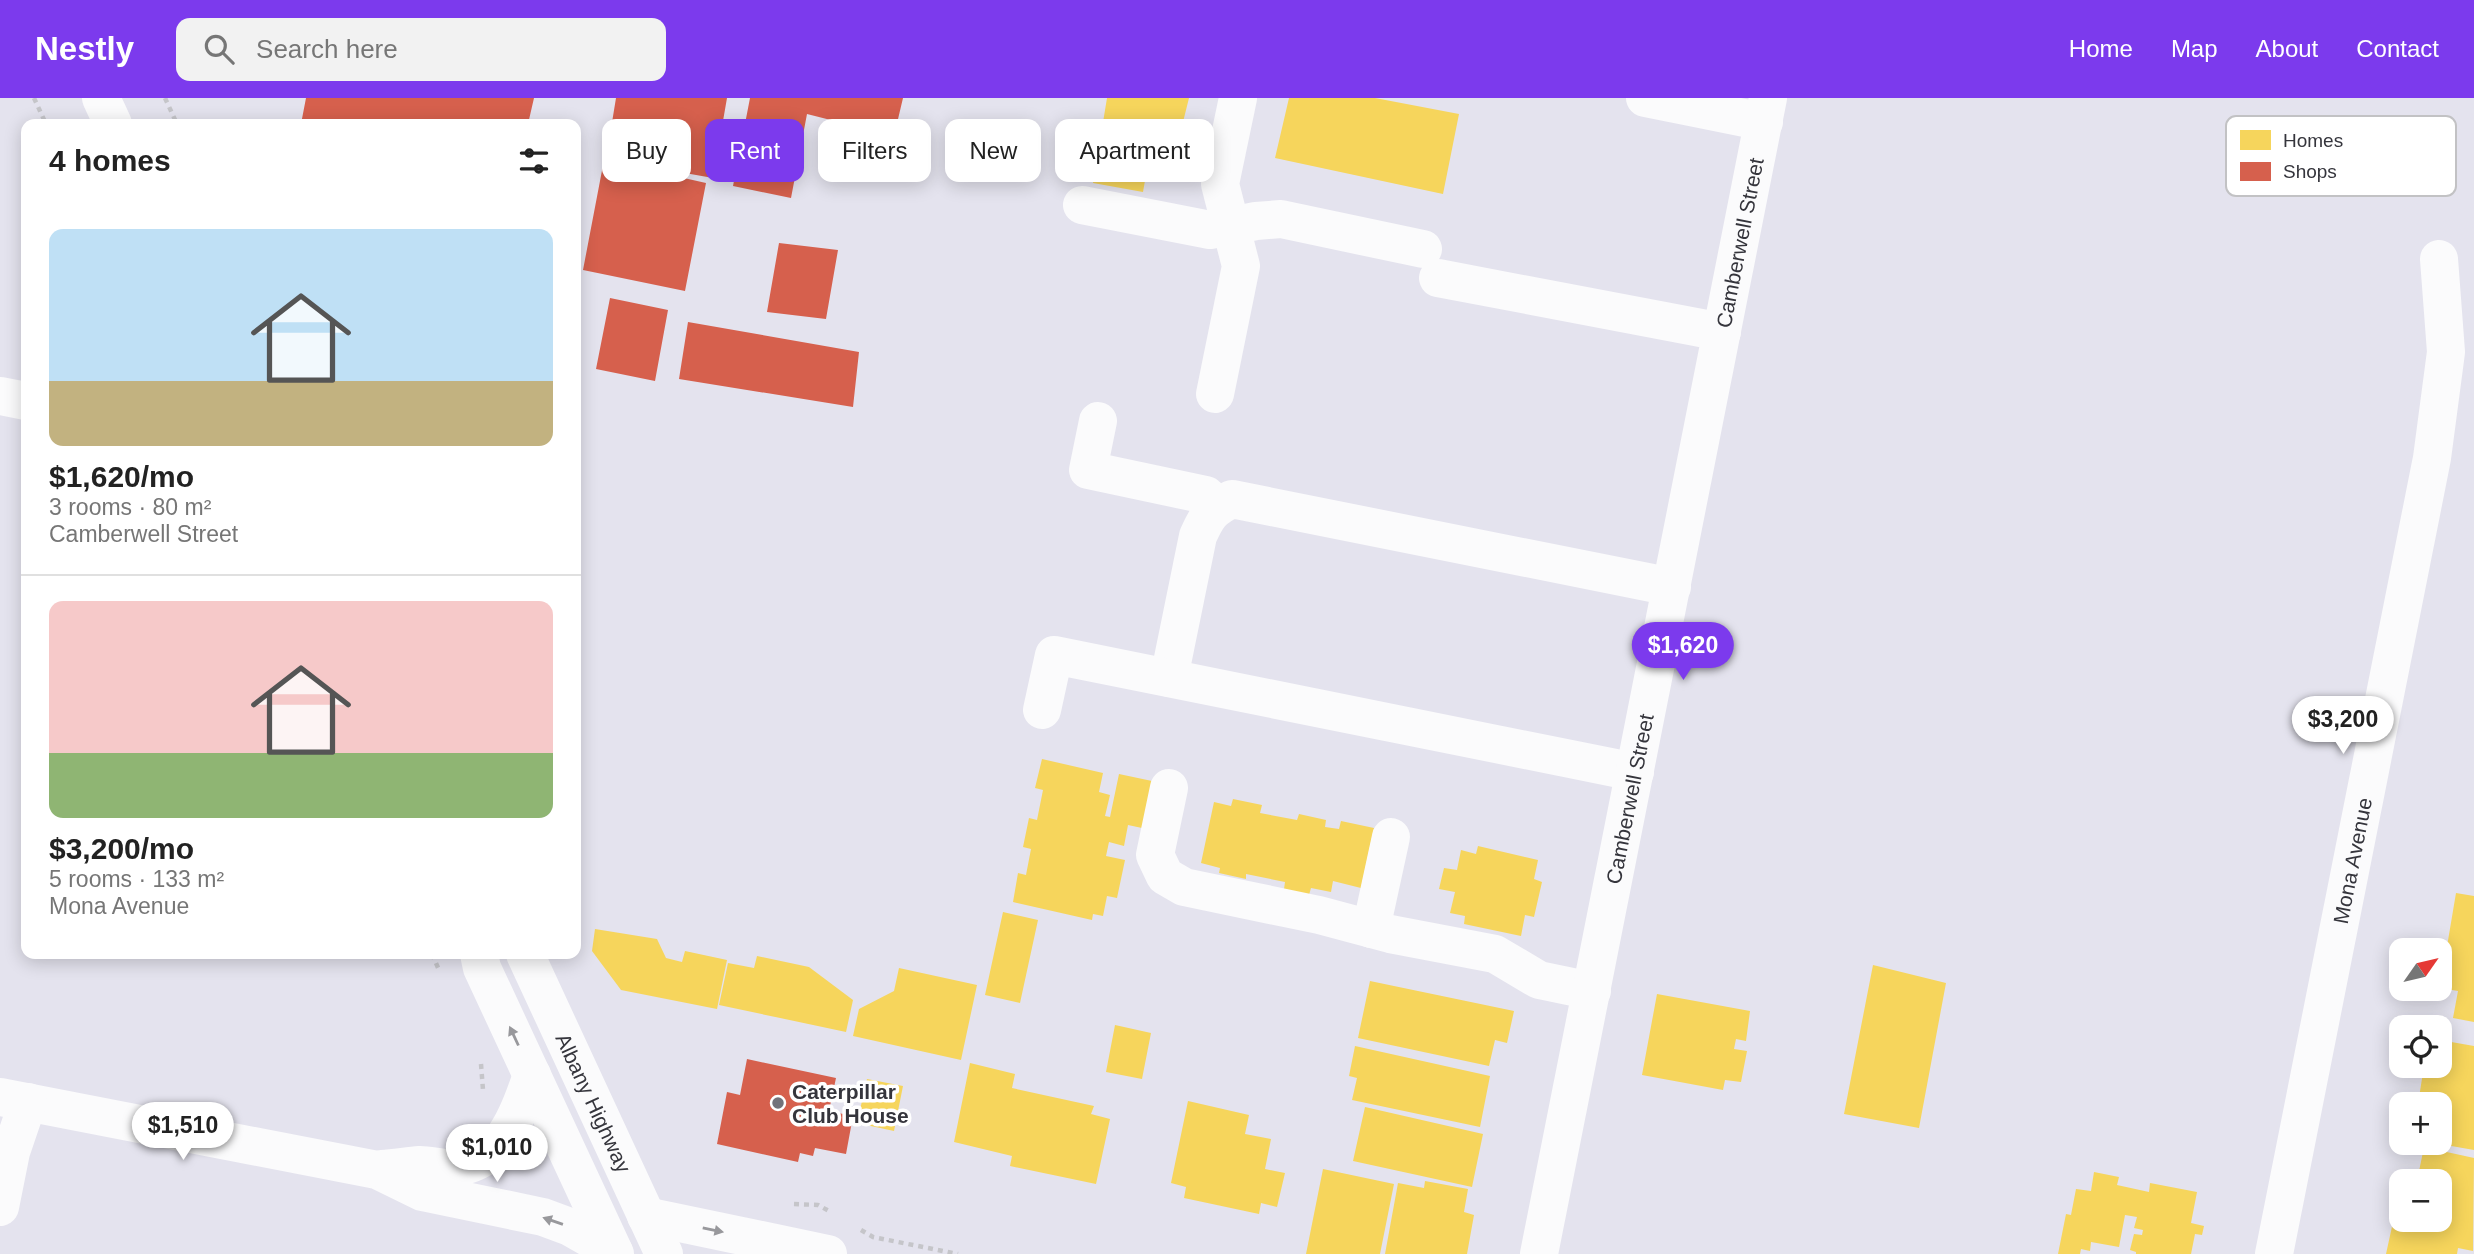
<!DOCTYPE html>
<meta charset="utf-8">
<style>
:root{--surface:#fff;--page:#f2f2f2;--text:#222;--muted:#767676;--line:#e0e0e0;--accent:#7c3aed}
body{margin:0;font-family:Arial,sans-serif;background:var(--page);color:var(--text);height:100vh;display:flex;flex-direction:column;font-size:26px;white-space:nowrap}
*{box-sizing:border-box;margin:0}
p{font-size:23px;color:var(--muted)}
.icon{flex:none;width:38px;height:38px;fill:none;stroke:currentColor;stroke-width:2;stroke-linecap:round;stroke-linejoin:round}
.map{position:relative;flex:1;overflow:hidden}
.sheet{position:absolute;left:21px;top:21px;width:560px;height:840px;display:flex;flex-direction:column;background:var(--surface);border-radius:14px;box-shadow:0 4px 18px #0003}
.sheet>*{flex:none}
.guide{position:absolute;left:602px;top:21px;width:665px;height:63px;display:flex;gap:14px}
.needle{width:46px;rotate:56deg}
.tools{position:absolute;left:2389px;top:840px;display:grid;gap:14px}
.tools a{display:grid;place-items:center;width:63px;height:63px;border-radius:14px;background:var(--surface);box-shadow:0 4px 18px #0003;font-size:35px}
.price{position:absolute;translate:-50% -60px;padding:0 16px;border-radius:24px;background:#fff;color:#222;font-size:23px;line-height:46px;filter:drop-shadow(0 2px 4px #0008)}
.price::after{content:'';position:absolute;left:50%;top:42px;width:21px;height:16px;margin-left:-10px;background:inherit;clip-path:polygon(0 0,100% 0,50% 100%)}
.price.active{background:var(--accent);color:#fff}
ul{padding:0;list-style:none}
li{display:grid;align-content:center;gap:14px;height:371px;padding:0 28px}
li+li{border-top:2px solid var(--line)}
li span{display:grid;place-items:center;height:217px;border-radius:14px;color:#555}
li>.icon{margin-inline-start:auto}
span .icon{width:126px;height:126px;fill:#fffc;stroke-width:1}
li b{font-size:30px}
h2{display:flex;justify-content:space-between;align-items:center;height:84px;padding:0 28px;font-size:30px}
.chip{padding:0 24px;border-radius:14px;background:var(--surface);box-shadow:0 4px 18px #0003;font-size:24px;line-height:63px}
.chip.active{background:var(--accent);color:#fff}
header{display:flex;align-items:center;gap:42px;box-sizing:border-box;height:98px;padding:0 35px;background:var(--accent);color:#fff}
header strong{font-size:33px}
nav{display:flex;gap:38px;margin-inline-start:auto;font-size:24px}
.search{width:490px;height:63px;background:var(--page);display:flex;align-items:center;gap:18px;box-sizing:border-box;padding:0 24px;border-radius:14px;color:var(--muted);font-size:26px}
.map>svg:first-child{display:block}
</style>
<header>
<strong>Nestly</strong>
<div class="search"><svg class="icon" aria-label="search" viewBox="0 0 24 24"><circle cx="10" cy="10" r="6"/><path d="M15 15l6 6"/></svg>Search here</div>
<nav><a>Home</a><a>Map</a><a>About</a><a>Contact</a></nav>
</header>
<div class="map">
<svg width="2474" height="1156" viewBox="0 0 2474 1156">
<rect width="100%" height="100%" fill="#e4e3ee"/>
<path fill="#f6d55c" d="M1107 0H1189L1183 24 1153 37 1143 94 1093 85Z
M1289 0H1375L1459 16 1443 96 1275 60Z
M1042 661 1103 675 1099 694 1110 697 1105 718 1110 719 1119 676 1152 683 1142 730 1128 727 1124 748 1109 744 1106 758 1125 762 1117 800 1107 798 1103 818 1093 816 1092 822 1013 804 1018 775 1026 777 1031 751 1023 749 1029 720 1037 722 1043 692 1035 690Z
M1233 701 1262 707 1260 715 1297 722 1299 716 1326 722 1325 729 1339 731 1341 723 1374 730 1361 790 1333 783 1331 794 1311 790 1309 797 1284 791 1285 784 1246 776V781L1219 775 1220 770 1201 765 1214 704 1231 708Z
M1478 748 1538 762 1534 781 1542 784 1534 819 1525 817 1521 838 1464 826 1465 818 1450 815 1455 794 1439 791 1444 770 1457 772 1461 752 1476 756Z
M2456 795 2474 798V924L2453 920 2458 893 2440 890Z
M1003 814 1038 822 1020 905 985 897Z
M595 831 657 841 666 860 682 864 685 853 727 862 717 911 621 892 592 853Z
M757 858 809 869 853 902 846 934 719 907 728 865 754 870Z
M1873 867 1946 885 1919 1030 1844 1016Z
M899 870 977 887 961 962 853 938 859 911 894 893Z
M1370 883 1514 913 1507 945 1495 942 1489 968 1358 940Z
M1657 896 1750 913 1746 943 1736 941 1734 951 1747 953 1741 984 1725 982 1723 992 1642 977Z
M1115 927 1151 935 1142 981 1106 974Z
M2440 942 2474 948V1052L2440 1046V1006H2418L2424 968H2440Z
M1355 948 1490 978 1480 1029 1352 1002 1357 980 1349 978Z
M970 965 1015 976 1012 990 1094 1008 1091 1016 1110 1021 1096 1086 1010 1068 1012 1058 954 1044Z
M867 981 903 988 894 1033 857 1025Z
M1188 1003 1249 1017 1245 1036 1271 1041 1265 1071 1285 1075 1277 1109 1261 1105 1259 1116 1184 1100 1186 1089 1171 1085Z
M1365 1009 1483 1036 1472 1089 1353 1063Z
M2424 1049 2474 1060 2473 1153 2458 1150 2457 1156H2386L2400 1092 2401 1122H2440V1083H2417Z
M1323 1071 1394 1086 1380 1156H1306Z
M2094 1074 2119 1079 2117 1087 2149 1094 2150 1085 2197 1094 2191 1125 2204 1128 2202 1137 2195 1136 2191 1156H2136V1154L2130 1152 2134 1136 2142 1137 2143 1132 2134 1130 2137 1119 2125 1117 2119 1149 2091 1144 2090 1153 2081 1151 2080 1156H2058L2066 1116 2071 1117 2076 1091 2091 1093Z
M1425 1083 1468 1091 1464 1114 1474 1117 1467 1156H1385L1398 1085 1424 1090Z"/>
<path fill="#d6604d" d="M306 0H534L528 26 499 24 498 26H301Z
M616 0H727L713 80 606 61Z
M750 0H903L894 38 807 16 791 100 733 88Z
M604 62 706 85 685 193 583 172Z
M779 145 838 152 826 221 767 214Z
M610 200 668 212 655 283 596 271Z
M688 224 859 254 853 309 679 281Z
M747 961 836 980 829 1013 853 1018 846 1056 815 1050 813 1058 800 1055 798 1064 717 1046 727 994 740 997Z"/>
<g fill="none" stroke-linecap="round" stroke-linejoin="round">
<path stroke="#c5c5c9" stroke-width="4.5" stroke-dasharray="5 5" stroke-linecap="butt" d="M34 0 46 26
M165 0 177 26
M432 856 439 872
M481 966 483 992
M794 1106 818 1107 829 1113
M861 1132 873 1139 958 1156"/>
<g stroke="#fbfbfc" stroke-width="38">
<path d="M1645 0 1764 24"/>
<path d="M1082 107 1210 132 1256 123 1281 121 1423 151"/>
<path d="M1438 180 1722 234"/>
<path d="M1215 296 1241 168 1220 86 1238 0"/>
<path d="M0 298 26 303"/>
<path d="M1098 323 1088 372 1206 397 1216 409"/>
<path d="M1169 580 1198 438C1207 418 1211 411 1232 401L1672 489"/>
<path d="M1042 612 1054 557 1635 674"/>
<path d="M1169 690 1155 757 1165 778 1184 789 1319 817 1390 836 1495 856 1539 882 1592 893"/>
<path d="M1371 831 1391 739"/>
<path d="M0 999 377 1072 422 1094 543 1119 570 1129 614 1154"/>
<path d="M382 1071C395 1070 408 1068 420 1067 431 1067 442 1071 453 1070 502 1065 518 1017 532 977"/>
<path d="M0 1109 11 1054 28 1004"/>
<path d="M646 1118 828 1156"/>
<path id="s1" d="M1539 1156 1768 0"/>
<path id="s2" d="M2274 1156 2432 360 2446 254 2439 161"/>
</g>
<g stroke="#fbfbfc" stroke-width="38">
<path d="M101 0 113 26"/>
<path d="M479 856 482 870 615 1156"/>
<path id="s3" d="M525 856 664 1156"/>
</g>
</g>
<defs><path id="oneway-solid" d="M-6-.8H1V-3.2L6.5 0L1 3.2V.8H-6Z" transform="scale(1.75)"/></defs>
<g fill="#98989c">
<use href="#oneway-solid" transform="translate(514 938) rotate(-115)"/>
<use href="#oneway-solid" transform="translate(553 1123) rotate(-161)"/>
<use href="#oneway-solid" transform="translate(713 1132) rotate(12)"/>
</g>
<circle fill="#72727a" stroke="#fff" stroke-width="2.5" cx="778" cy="1005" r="7"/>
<g text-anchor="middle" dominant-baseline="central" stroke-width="7" stroke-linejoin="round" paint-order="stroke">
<g font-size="21" fill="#35353c" stroke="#fff">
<text stroke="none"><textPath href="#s1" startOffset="1031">Camberwell Street</textPath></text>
<text stroke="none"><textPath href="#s1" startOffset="464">Camberwell Street</textPath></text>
<text stroke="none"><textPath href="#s2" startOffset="401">Mona Avenue</textPath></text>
<text stroke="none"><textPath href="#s3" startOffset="164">Albany Highway</textPath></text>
</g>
<g font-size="21" font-weight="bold" fill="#35353c" stroke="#fff" text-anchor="start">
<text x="792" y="993">Caterpillar<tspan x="792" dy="24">Club House</tspan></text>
</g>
</g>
<rect x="2226" y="18" width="230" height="80" rx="10" fill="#fff" stroke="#c2c2c4" stroke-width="2"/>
<rect x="2240" y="32" width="31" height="20" fill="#f6d55c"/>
<rect x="2240" y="64" width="31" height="19" fill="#d6604d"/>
<g font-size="19" fill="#35353c">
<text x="2283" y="49">Homes</text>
<text x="2283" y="80">Shops</text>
</g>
</svg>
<div class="tools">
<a><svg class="needle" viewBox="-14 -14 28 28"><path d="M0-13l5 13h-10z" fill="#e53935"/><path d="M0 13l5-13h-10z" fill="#767676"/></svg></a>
<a><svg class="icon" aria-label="locate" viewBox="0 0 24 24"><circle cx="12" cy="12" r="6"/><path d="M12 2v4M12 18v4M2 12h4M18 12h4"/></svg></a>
<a>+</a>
<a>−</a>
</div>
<b class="price active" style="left:1683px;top:584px">$1,620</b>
<b class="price" style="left:2343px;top:658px">$3,200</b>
<b class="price" style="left:183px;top:1064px">$1,510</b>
<b class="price" style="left:497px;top:1086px">$1,010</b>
<div class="guide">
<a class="chip">Buy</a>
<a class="chip active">Rent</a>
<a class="chip">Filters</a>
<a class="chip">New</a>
<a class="chip">Apartment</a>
</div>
<section class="sheet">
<h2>4 homes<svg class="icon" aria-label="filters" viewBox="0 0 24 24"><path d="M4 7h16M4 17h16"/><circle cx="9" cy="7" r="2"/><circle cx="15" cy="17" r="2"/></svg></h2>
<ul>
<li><span style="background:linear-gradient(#bfe0f5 70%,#c2b280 0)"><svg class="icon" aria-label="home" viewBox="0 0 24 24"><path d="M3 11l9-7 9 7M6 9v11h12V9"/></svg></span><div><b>$1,620/mo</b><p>3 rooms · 80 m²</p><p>Camberwell Street</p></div></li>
<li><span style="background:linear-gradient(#f6c9c9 70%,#8fb573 0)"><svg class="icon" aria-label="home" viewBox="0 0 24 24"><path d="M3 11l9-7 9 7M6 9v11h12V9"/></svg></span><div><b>$3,200/mo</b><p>5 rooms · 133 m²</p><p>Mona Avenue</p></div></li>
</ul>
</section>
</div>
